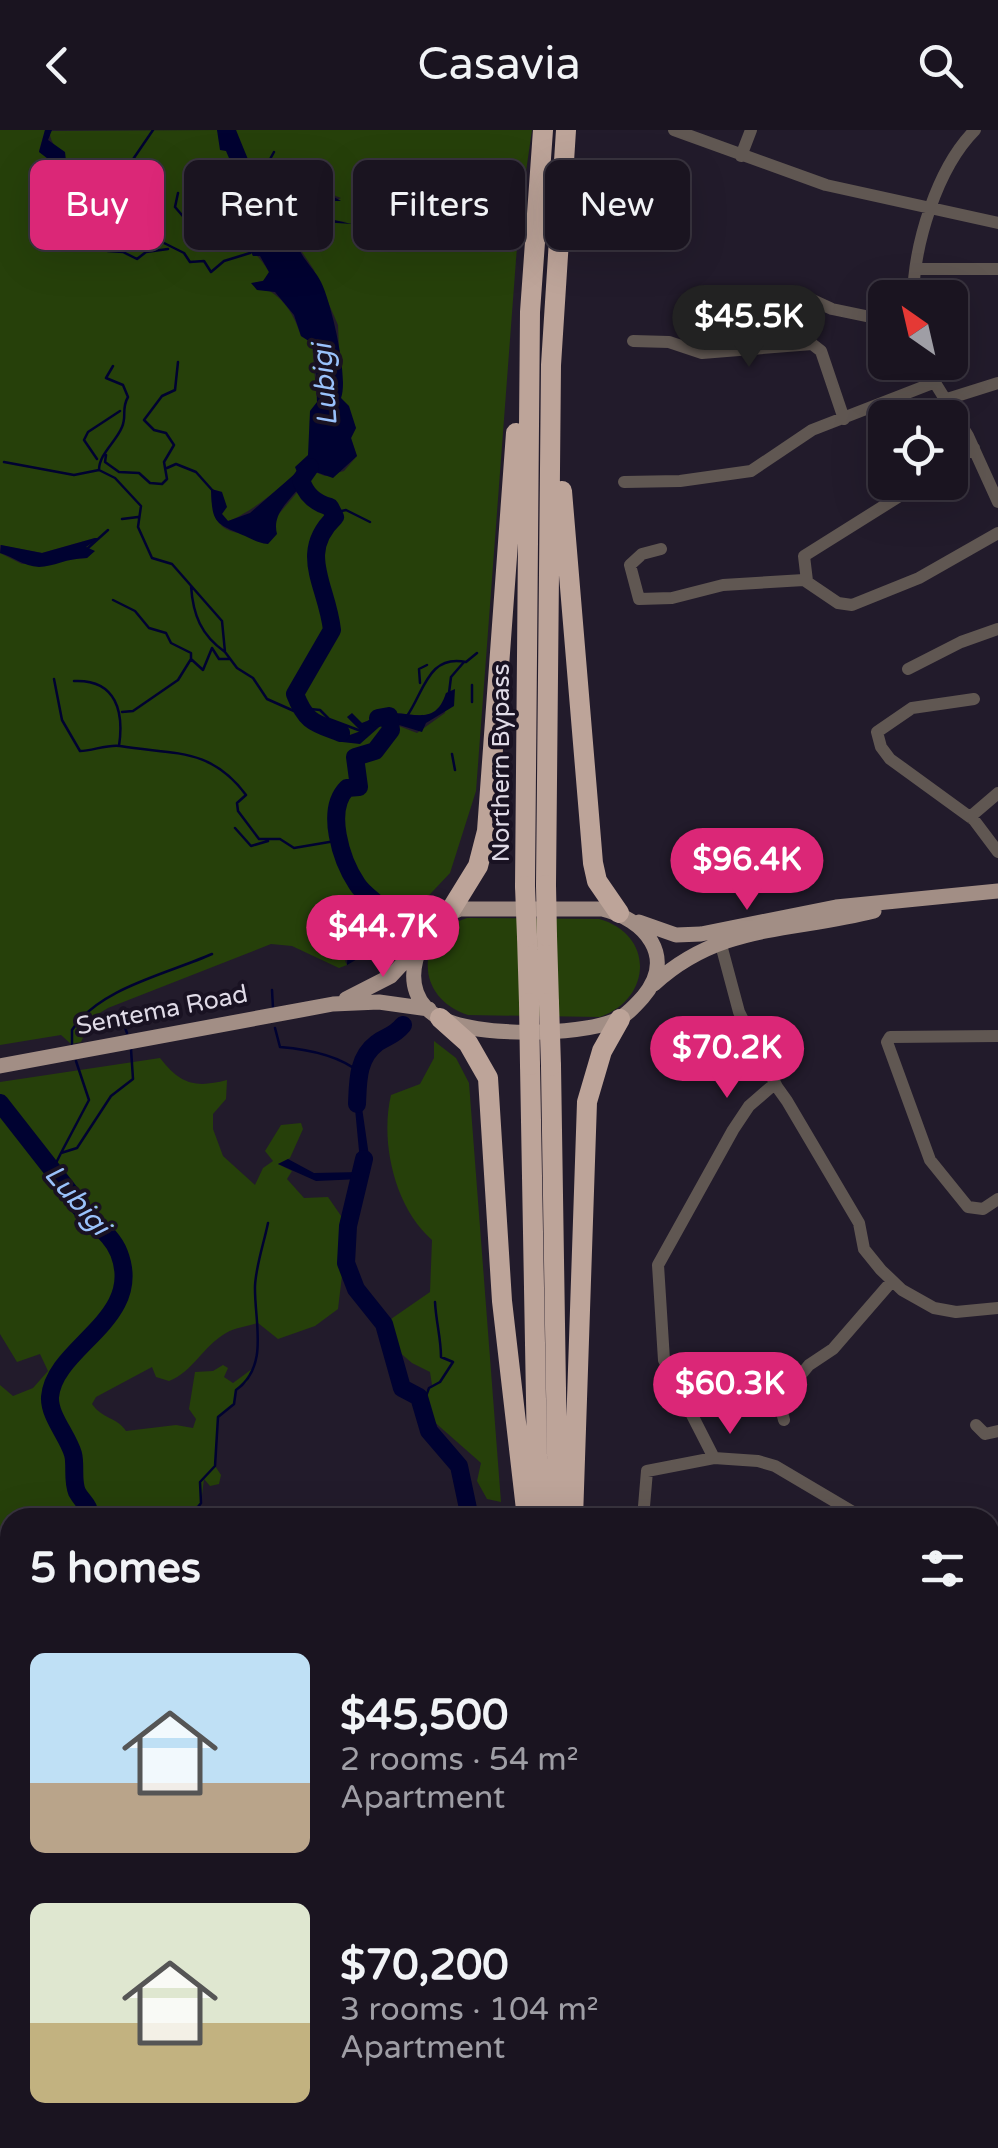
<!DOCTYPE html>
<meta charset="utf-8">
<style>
:root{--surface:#1a1420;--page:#27212d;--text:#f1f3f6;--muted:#9f9ea5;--line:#38333e;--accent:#db2777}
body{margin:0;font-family:"Varela Round",sans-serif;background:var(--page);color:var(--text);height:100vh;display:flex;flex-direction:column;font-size:38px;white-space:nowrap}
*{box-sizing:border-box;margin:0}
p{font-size:32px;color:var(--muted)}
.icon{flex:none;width:55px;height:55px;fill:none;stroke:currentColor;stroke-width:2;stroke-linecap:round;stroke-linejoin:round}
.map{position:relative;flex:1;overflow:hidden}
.panel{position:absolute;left:0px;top:1378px;width:1000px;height:642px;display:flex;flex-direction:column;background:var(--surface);border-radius:30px 30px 0 0;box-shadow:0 10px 40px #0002,0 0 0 2px var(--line)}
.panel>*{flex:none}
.hud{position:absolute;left:30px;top:30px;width:940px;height:90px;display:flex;gap:20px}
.needle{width:65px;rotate:326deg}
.tools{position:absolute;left:868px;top:150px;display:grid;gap:20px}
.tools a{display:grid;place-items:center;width:100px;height:100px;border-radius:15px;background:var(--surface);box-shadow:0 10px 40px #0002,0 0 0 2px var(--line);font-size:50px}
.price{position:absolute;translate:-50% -85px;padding:0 22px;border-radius:35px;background:var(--accent);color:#fff;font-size:32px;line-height:65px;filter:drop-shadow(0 2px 5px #0008)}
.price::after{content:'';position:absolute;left:50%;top:60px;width:30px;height:22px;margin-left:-15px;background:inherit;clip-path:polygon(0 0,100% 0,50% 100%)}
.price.active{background:#222;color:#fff}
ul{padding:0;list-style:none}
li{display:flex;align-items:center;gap:30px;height:250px;padding:0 30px}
li span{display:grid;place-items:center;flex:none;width:280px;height:200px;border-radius:15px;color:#555}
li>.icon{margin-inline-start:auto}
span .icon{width:120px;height:120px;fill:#fffc;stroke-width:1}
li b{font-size:42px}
h2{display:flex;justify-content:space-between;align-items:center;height:120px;padding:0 30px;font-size:42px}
.tag{padding:0 35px;border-radius:15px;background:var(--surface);box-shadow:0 10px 40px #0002,0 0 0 2px var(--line);font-size:35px;line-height:90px}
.tag.active{background:var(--accent);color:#fff}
header{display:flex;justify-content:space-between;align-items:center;height:130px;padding:0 30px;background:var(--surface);font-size:45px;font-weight:600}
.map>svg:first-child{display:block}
</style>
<header><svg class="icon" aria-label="back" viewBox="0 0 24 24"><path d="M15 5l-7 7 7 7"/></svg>Casavia<svg class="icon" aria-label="search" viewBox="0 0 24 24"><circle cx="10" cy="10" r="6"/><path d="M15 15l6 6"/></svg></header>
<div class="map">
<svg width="998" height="2018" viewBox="0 0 998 2018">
<rect width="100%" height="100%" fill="#221b2b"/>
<path fill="#26400a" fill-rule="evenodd" d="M0 0H45L39 21 56 35 96 93 103 79C93 59 46 17 50 1L217 0 250 59 249 72C260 86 267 95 263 114L245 109 240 83 234 106 227 110 213 106 220 117C246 115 256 120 269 142L266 150 253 153C280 163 292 178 301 206L312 213 317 273C303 289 315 308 308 327 301 344 247 386 228 391L222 384V362L211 359C212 405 229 402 269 407L278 385 305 353 310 340 325 346 344 341 357 326 351 308 356 298 341 268 338 195 314 140 298 116 307 107 302 100 306 91 346 92 311 88 303 83 307 71 329 74 341 68 325 62 324 51 281 42 284 67 280 70 266 65 239 17 236 0H532L519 90 476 661 450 743 417 778H386L384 792 354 814 345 831 347 835 339 838 292 816 271 814 108 878 93 887 81 912 71 914 61 905 0 915V423L22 434 87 428 94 421 86 417 95 412V408L42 423 0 415ZM446 563 445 583 417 603 386 591 369 601 367 608 333 606 322 600 332 597 350 605 361 601 347 587 362 593C369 591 376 585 384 584 410 579 435 599 446 563Z
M467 788 599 789C654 804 653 868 600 887L468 885C415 868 414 805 467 788Z
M434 911 456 928 469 953 501 1372 487 1369 477 1351 481 1333 431 1289 421 1266 432 1255 430 1242 412 1233 385 1210 391 1189 430 1162 432 1110C394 1077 380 1011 391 965L420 954 434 928Z
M160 928C181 955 196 958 227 950L226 969 213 984V999L223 1026 255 1055 263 1038 273 1031 265 1021 281 995 301 993 303 999 290 1028 278 1034 292 1041 287 1049 304 1068 328 1067 348 1096 338 1179 315 1196 278 1209 258 1193C248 1196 235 1198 226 1203 202 1217 194 1241 169 1251L156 1247 152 1237 96 1267 92 1274C102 1289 117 1287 126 1301L176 1295 193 1298 196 1289 189 1279 195 1242 213 1241 223 1235 228 1238 224 1247 233 1253 252 1239 247 1252 236 1260 234 1274 218 1288 215 1336 221 1345 219 1354 210 1356 204 1349 201 1373 179 1387 10 1388V1500L5 1496 0 1469V1255L13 1266 33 1258 48 1241 40 1224 17 1232 0 1204V952Z
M410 2010H596L601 2018H405Z"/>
<path fill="#000231" d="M45 0H52L48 10 65 22 66 31 102 73 110 92 107 98H99L56 35 39 22Z
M217 0H236L254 44 266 53V65L279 70 284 67 281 42 285 38 324 51 325 62 341 71H307L303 83 352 94 306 91 299 103 304 110 298 116C302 129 316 141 321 152 331 172 349 247 341 268L349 276 356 298 351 308 357 326 333 348 310 340C303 363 270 377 277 404L268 414C258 413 254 410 245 406 215 393 212 394 211 359L222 362 227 377 222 384 228 391 250 383 297 342 295 337 308 325 310 281 317 272C318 253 316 232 312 213L301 206 294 185 275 162 257 160 251 153 263 151 269 142 260 126H253L248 117 210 120 197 109 202 104 219 110 234 106 240 83 245 108 262 114 263 86 246 70 250 59 244 45 234 40 226 21 220 20Z
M95 408H99L86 417 95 421 87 428C67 428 53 437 39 437 23 436 14 427 0 423L1 415 42 423Z
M455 559 454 576 426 593 422 602 386 591 360 614 342 612 319 600 332 597 350 605 361 601 347 587 352 583 362 593C369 591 376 585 384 584 410 579 435 599 446 563Z
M386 778H417L392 817H378L347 835 348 820 384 792 385 783 380 780Z
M352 947 358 950 369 1026 361 1049 316 1051 278 1034 288 1029 314 1043 361 1042Z"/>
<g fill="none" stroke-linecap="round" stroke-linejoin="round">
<path stroke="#000231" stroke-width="2.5" d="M153 0 125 41 124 80 150 106 184 123 190 132 204 131 211 142 224 131 250 123
M259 49 274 22
M178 63 175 77 200 106
M102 95V112L108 121 123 122 137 129 146 122 168 119
M106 325 105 332 119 342 139 343 150 353 162 354 167 349 164 332 174 315 166 303 154 300 144 290 162 266 175 260 178 232
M97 329 84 310 88 302 120 281
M4 332 74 345 99 340 115 348 141 376 138 397 152 428 172 434 222 491 225 522 237 538 253 548 267 569 303 585
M167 338 176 334 196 342 213 361
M99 340C99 324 116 312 122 297 127 286 121 279 128 267L123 255 106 248 113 236
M337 382 346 380 370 392
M122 389 138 387
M88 418 108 400
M191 456C193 485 201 505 225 522
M113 470 135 481 149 498 166 503 171 513 191 523V528
M54 549 62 590 80 621C92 621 108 614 120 616 171 625 210 616 246 665L237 673 238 681 259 709H280L294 718 341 710
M74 551C117 549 124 583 119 616
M420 553 419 539 427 535
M472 555V572
M449 563 451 547 464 532
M301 578 320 580 329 589 361 601
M122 582 133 581 178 550 191 529 203 540 212 518 219 529H230
M407 586C424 562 428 524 466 532L477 523
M452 624 455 640
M235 698 251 716 268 711
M272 860 273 878
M122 890 127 903
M275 898 280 917C305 919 338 925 359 942
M72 914V900C99 858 167 844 212 824
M61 1023 89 970 76 931
M53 1039 61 1023 77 1018 111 966 133 949 131 919
M422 1277 429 1258 440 1252 453 1232 441 1227C441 1208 436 1192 435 1172
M190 1388 201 1373 200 1352 215 1336 218 1287 234 1274 236 1260C270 1236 254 1191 255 1156 256 1135 264 1113 268 1093
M10 1727V1732
M115 2010 118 2018
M133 2010 136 2018
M143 2010 146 2018
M162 2010 165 2018
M178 2010 181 2018
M207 2010 210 2018
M49 2018 58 2010"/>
<path stroke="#000231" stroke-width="18" d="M310 337 301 350C306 365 315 373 330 377L335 387C297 423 327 455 332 500L295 564C306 593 315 593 341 603
M378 588 389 586 391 600 375 621 355 627 359 657 347 658C325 680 341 730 357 754 365 767 383 775 389 787 394 797 390 809 388 819
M0 973 72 1065C83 1090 109 1098 119 1123 145 1190 54 1216 50 1267 49 1286 68 1306 73 1324 76 1335 72 1350 77 1362 83 1373 89 1374 91 1388
M357 974C358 952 357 928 377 913 387 906 394 906 403 895
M364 1029 348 1096 346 1133 356 1159 384 1194 402 1258 419 1267 429 1301 459 1336 470 1388
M153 2010 155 2018
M469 2010 471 2018"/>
<path stroke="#605752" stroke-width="12" d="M674 0 826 55 998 93
M741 26 751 0
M916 139H998
M913 168C914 114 937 38 975 0
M719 172 808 168 832 179 885 190
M633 211 669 212 702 223 812 214 821 221 844 289
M922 232 968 306 998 372
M944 270 998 253
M950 334 974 318
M624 352 680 351 751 341 812 300 933 253
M661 419 642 424 630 435 639 469 672 468 723 455 804 450 838 473 852 475 919 448 998 403
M807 451 804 426 922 352
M908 539 961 512 998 499
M974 569 912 578 877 602 881 617 890 629 974 690 998 722
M970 687 998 663
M720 811 739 882 777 957
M998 906 890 907 887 912 930 1030 968 1077 983 1079 998 1069
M784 1290 779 1271 809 1235 833 1219 892 1151
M976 1295 985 1304 998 1301
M714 1328 664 1230 658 1135 733 1000 749 976 771 957H777L787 971 859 1093 864 1119 881 1140 902 1160 934 1178 956 1182 998 1178
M643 1388 647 1341 714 1328 758 1331 775 1336 863 1388
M990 1491 998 1487
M990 1686 998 1685
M744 2018 748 2010"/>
<path stroke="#a28e85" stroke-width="15" d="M460 779H602C645 789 677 827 643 867 635 876 625 887 614 891 576 906 477 907 440 888 391 863 418 794 460 779Z
M639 792 676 805 701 804 836 777 998 761
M654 854C720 793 792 802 874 781
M346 869 391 846 416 819
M0 936 333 874 379 872 429 879"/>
<path stroke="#bda499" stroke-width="20" d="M562 361 593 733 597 751 619 783
M546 755 551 235 566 0
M525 756 530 182 543 0
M449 783 478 736 487 701 516 303
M547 806 549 873
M527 807 529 873
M440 888 468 913 488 948 502 1171 527 1388
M530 935 538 1381
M551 936 558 1388
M573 1388 587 972 602 921 620 889
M637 2010 639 2018
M662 2010 664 2018"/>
<path stroke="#bda499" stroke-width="20" d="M546 755 547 806
M525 756 527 807
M529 873 530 935
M549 873 551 936"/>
</g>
<g text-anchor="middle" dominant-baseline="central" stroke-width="8" stroke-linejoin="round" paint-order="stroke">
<g font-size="25" fill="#dfdae6" stroke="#191222">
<text transform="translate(501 633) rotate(-90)">Northern Bypass</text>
<text transform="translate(162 880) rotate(-11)">Sentema Road</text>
</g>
<g font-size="28" font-style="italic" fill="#9ac2fb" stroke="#191222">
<text transform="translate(325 255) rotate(-94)">Lubigi</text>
<text transform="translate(77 1070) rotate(49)">Lubigi</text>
</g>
</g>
</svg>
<div class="tools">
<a><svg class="needle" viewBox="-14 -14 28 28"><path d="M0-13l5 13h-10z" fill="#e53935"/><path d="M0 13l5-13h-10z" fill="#9f9ea5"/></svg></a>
<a><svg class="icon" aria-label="locate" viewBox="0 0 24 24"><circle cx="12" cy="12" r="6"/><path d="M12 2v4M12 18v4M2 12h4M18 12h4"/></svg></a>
</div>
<b class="price active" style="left:749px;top:240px">$45.5K</b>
<b class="price" style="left:747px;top:783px">$96.4K</b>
<b class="price" style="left:383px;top:850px">$44.7K</b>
<b class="price" style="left:727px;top:971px">$70.2K</b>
<b class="price" style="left:730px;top:1307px">$60.3K</b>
<div class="hud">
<a class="tag active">Buy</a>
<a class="tag">Rent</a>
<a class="tag">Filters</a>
<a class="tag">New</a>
</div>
<section class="panel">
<h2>5 homes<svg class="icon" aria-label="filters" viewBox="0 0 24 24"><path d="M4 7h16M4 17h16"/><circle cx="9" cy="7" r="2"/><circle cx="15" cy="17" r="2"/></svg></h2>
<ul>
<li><span style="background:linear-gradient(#bfe0f5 65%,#b9a48a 0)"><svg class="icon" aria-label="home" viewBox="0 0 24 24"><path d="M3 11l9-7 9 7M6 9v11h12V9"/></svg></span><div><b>$45,500</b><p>2 rooms · 54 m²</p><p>Apartment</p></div></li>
<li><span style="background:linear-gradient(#dfe7d0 60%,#c2b280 0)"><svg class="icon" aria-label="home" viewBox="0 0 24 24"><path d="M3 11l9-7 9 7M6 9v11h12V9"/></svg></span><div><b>$70,200</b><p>3 rooms · 104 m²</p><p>Apartment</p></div></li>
</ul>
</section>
</div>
